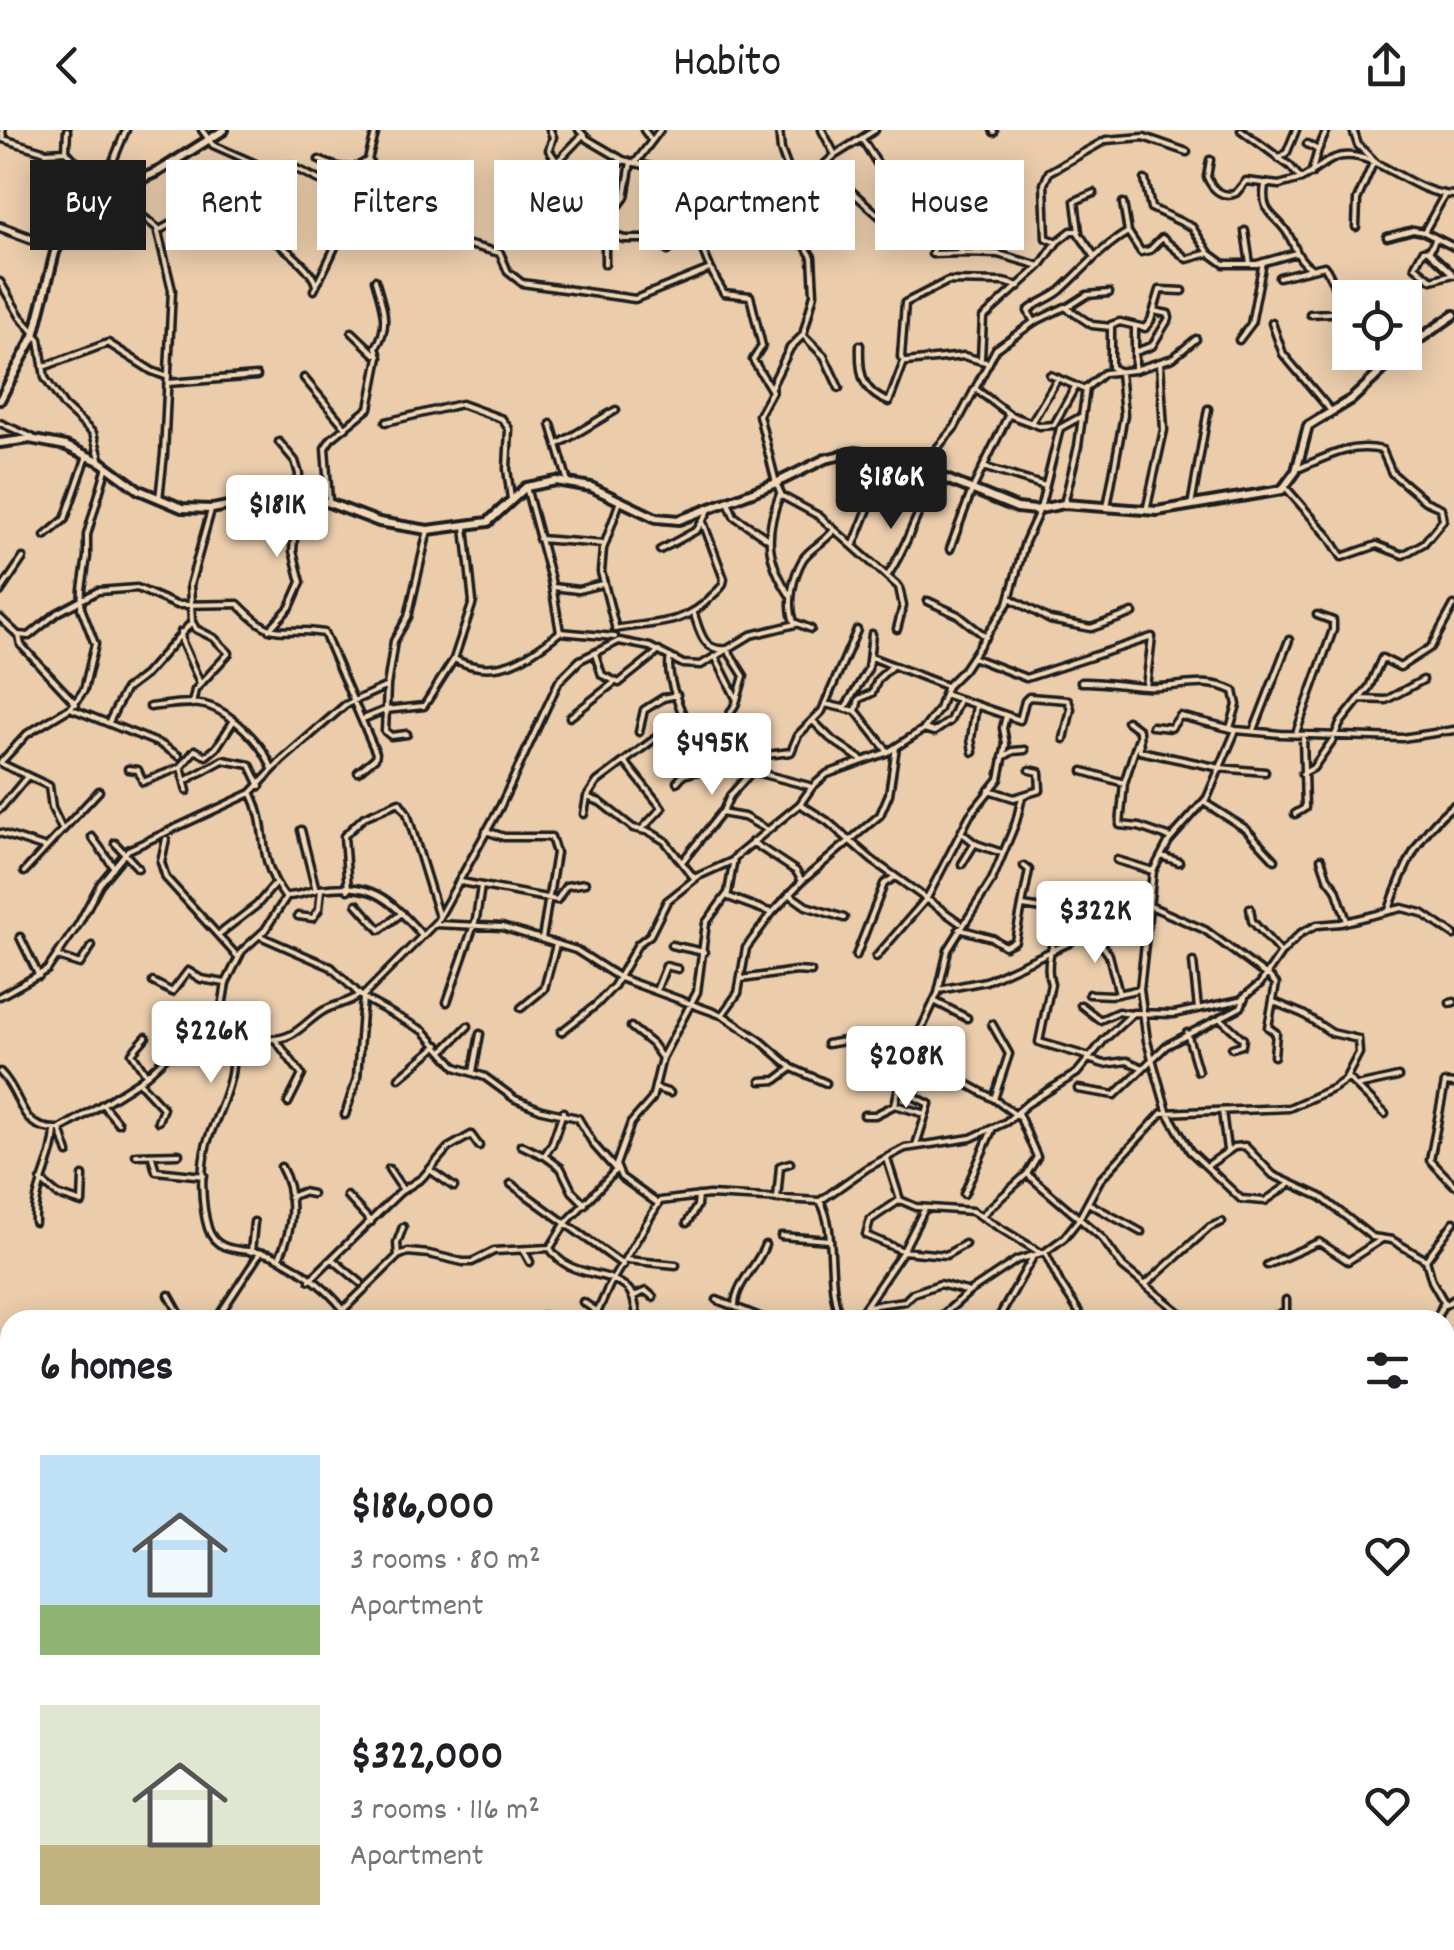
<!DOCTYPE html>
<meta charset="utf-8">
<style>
:root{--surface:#fff;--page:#f6f6f6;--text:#202124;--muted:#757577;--accent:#1c1c1c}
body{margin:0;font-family:Dekko,sans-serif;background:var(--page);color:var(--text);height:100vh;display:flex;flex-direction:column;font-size:38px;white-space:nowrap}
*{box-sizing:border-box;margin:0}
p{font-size:32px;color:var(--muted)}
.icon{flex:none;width:55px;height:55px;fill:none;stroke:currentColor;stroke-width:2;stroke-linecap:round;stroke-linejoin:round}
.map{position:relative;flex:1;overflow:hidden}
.drawer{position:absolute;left:0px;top:1180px;width:1455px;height:640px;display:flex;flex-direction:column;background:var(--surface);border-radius:30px 30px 0 0;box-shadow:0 5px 25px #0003}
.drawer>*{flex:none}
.banner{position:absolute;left:30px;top:30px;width:1395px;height:90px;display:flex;gap:20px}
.buttons{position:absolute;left:1332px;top:150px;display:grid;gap:20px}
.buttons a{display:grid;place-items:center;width:90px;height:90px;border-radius:0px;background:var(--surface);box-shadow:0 5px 25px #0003;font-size:50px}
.price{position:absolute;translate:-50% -85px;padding:0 22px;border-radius:10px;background:#fff;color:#222;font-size:32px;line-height:65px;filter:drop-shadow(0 2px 5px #0008)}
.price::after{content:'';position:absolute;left:50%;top:60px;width:30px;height:22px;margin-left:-15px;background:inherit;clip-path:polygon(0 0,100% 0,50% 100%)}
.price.active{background:var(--accent);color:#fff}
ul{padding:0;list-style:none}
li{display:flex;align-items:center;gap:30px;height:250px;padding:0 40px}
li span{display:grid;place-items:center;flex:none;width:280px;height:200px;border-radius:0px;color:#555}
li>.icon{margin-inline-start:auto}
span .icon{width:120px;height:120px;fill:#fffc;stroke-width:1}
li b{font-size:42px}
h2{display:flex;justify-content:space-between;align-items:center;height:120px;padding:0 40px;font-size:42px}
.tag{padding:0 35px;border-radius:0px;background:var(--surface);box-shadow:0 5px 25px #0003;font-size:35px;line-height:90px}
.tag.active{background:var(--accent);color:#fff}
header{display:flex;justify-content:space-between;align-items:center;height:130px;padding:0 40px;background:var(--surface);font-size:45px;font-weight:600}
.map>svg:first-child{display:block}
</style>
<header><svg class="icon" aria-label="back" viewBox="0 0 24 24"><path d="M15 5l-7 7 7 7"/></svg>Habito<svg class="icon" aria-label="share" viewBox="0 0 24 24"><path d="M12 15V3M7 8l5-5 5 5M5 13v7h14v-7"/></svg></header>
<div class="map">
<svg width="1454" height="1820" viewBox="0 0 1454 1820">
<rect width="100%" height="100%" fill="#ebcdac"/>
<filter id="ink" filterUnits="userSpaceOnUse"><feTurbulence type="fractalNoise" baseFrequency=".01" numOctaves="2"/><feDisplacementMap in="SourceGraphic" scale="20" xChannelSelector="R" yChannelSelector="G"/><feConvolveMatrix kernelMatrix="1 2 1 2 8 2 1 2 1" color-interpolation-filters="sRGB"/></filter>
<g filter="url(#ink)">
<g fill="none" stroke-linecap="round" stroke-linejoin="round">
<path stroke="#57878c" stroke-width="2.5" d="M1360 266 1429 206"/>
<defs>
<path id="minor" d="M2 0 3 9 46 22 66 21 106 65
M202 0 213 15 256 34 227 87
M550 0 553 7 549 20 557 32 583 5
M579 0 587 9 623 30 720 54 775 64 804 53 835 25 875 0
M644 0 652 11
M779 0 781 20 795 58
M822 0 835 25
M993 0 994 2
M1241 0 1290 36 1301 49C1313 43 1329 27 1343 26 1378 22 1412 64 1454 65
M1353 0 1358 15 1374 31 1357 70 1356 97
M862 9 889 52 914 62 927 73
M1307 14 1318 20 1311 44
M1318 20 1327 0
M66 21 67 0
M1279 29 1287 22 1296 0
M319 30C338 38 351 43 368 30L376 0
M368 30 382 49 403 63 454 111 500 123 508 142 522 153 635 169 710 139
M1210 30 1207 47C1212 59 1223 69 1236 63L1246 51 1279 55 1301 49
M631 32 625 67 612 85 613 105 624 109H662L668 121
M636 32 660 0
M289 35 339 60H349L355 54
M692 48C694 93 699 124 724 163L750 166 762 216 753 230 772 261 759 285 776 353 782 366 819 386 899 457 903 476 897 499
M1145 50 1151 78 1192 97 1209 123 1224 134H1257L1296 123
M1265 55C1260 85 1276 84 1288 104 1296 117 1297 130 1311 138
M119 59 136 81 157 98 172 160 164 324 159 369
M101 60 126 0
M1444 66 1424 102 1454 117
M959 87 958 111 962 123 998 124 1040 136 1057 112
M158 101C174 92 190 83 209 83 238 84 309 127 316 155
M1245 101 1250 134
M1079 102 1075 71 1094 63
M1128 102 1141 122 1150 120 1162 108 1187 129 1209 123
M937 104 932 124 962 123
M1387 107 1413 100 1424 102
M1436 108 1430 120 1423 121 1415 136 1432 150 1453 144
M549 111 571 93 590 64 623 30
M1428 121 1454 145
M1095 127 1077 101H1071L1057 112 1046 108 1044 54 1049 42 1106 10 1144 7 1187 22
M605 134V112L612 102
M1279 147 1324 136C1336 150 1335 173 1350 183
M0 152 20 186 35 203
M314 160C330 128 359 75 355 39
M1068 177 1087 165 1109 163
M1310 184 1348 182
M1034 192 1028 181C1037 172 1051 169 1061 160 1083 140 1102 117 1128 102L1123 73
M1272 193 1283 224 1331 281
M352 202 375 224
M803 205 824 226 839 258
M34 206 39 209 45 248 64 276 93 303 101 332
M1239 210 1251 194 1263 132
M860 215C859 242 861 262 889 272L904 232 901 227 905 173 948 151 1003 152 1019 156
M1135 222 1152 216 1169 188 1168 184 1154 181
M981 228 983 188 1040 136
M906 232 964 226 989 233
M43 237 108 213 152 241 168 247
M1135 240V196
M1050 245 1085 260
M304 248 346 298
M168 253 257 246
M771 257 790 218 803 205 814 164 812 127 791 92 793 88C812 80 833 63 849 59L894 99 939 62 974 55
M1010 285 1040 296 1054 295 1075 257
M386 292 461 274 502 289 509 299 507 339 511 369
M0 293 32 307
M1031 293 1058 248
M551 294 568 352
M557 315 616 280
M983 337 1045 356
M920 338 955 297 996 219 1034 192 1065 177 1092 195 1111 197
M526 357 551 450 560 502
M1286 358 1330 408 1342 427 1377 415 1403 425 1424 413 1443 390 1441 378 1425 371 1392 343 1382 320C1351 313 1328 326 1300 338
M780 364C764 405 766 430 791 467
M329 371 325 318 331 309 369 278 379 227 376 217C391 195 382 174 375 150
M729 374 734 386 768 409
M1064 374 1078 316 1086 258 1104 243 1135 240 1173 228 1196 209
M1191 376 1208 279
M1107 377 1124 285 1120 242 1111 237V195L1120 192 1145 198 1151 190 1160 160 1183 161
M1146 381 1164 300 1160 233
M45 406 65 389 87 326
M539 409 604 414
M854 414 889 326
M950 419 972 360 1009 284 977 260
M660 420 697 400 708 382
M888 445C908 415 918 379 936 347
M553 457 578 460 602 454
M0 462 23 428
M1010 468 1050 490 1091 498 1133 483
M928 471 958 485 986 507
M694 484C700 502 703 522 727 519L744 546 736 573 711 618 752 641 809 656
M0 488 18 505 29 506 57 483 98 461 137 458 176 475 238 474C277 514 276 495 324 503L376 623 375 628 358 642
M615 496 601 442 603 419 620 371
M615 499C652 492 683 497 711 467 718 460 723 458 724 449L703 392
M811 499 794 492C787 473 793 446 803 429 810 418 825 412 833 401
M269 500 290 477 301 452 293 421 299 344 295 331 279 312
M181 502 182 512 200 553
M19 506 21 515 76 574
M595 524 602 545 619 553 659 521
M670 527C665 547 683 591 697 607
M871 527 946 556
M972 527 1026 548 1152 507 1146 557
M716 528 736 568
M454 529C495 550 527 529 560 502L615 507
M1081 552C1102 551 1124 556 1146 557 1177 559 1203 546 1234 561L1237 575 1230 598
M387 556 385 601 391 606 407 604
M944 564 1020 590 1025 571 1029 567 1068 570 1071 579 1064 609
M1360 569 1386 570 1423 550
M192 574 195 560 229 523 214 508 196 499 192 492 190 455 211 380
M825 574 856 581 888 622
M150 577C166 575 189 571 205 575 230 581 264 614 272 639
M71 578 84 560 95 514 81 478 82 459 87 427V405L107 336
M845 578 868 539 872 504
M856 581 859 569 872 563 878 549 892 536
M570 587 615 552
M363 589 385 580 424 576 454 529 473 472 465 397
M813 591 830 608 863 631
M1127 591 1139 600 1140 621 1220 638 1265 642
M109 592 125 560 145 545 191 493
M1152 596 1171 598 1180 586 1236 600 1280 604 1402 608 1454 600
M924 599 934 602 950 591 959 570
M1236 600 1207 668 1169 711 1153 741 1140 859 1147 911 1167 981 1190 1021 1241 1069 1265 1071 1290 1054
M1254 600 1289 510
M639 602 644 580 663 568 677 565
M1296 603 1333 500V491L1317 485
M973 622 971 609 976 575
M1003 627 1013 621 1025 620
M625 632 662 678 641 700
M0 633 27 604 70 578 160 614 179 626
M0 633 49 656 52 678 62 699
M181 637 195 620 206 626 216 618 233 592
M128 639 138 640 143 652 181 637 187 661
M1083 641 1124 653 1120 695 1139 697 1171 708
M759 643 766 625 791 622 798 605 822 581 857 500
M1302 644 1313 638 1332 611 1341 592 1369 557 1382 528 1400 537 1431 517 1454 475
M185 651 223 630 250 635 260 656
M677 652 683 645 702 640
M1124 653 1138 610
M989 660 1014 668 1040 660 1039 642 1030 640
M252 664C270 701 255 727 285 767
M587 667 600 672 633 698 650 702 665 711 694 748 732 731
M1205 673 1246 699 1275 730
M800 674 827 691 872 730 960 793
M0 679 26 648
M723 681 730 666 752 641
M584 684 587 667 597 652 661 604H669L695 634 714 648 732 630
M1295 684 1305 678 1303 606
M301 700 316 760
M486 701 504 707H551L556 723 542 809
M0 703 46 718 99 661
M962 703 976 714 1002 723
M92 707 113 736
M166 709 161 732 166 748 237 826
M752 712 796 741 802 751
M115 713 138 738
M1162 726 1179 732
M1321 729 1327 747 1336 759 1347 791
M1117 730 1153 741
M682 732 721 683 744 687 768 700
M962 734 975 713
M24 742 46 718
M461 752 557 770 566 756 585 753
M348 760 344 706 364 687 399 672 407 683 438 784
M789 764 806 776 844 788
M726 766 772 783
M357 774 380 800 402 783
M1148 775 1205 800 1267 846
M1023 776 1081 785 1109 825 1119 864
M1250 778 1252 791 1281 823
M1063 780C1057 803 1043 831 1051 854L1039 912 1090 927
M1389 780C1402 741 1420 700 1454 675
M298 786 313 788 319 779 321 759
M435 794 502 797 576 820 620 848 724 886 761 911 792 938 826 953
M959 799 992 808 1005 816 1015 811 1029 740 1024 736
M218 805 257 775 274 755
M260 806 331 837 363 868 424 901 456 937 485 947 515 969 542 980 578 988 594 1015 616 1040 565 1094 550 1118
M20 807 39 846
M671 815 704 822
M856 826 884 754 895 747
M58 827 80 834 92 816
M876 827 927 768 970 685 999 649 1006 614 1003 598 1006 586
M1193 832 1198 879
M1268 845 1276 854 1268 897 1276 903 1274 926
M742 849 796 841 811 842
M153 852 172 862 188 841 201 849 225 853
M939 860 986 851 1069 813 1117 773 1134 775 1149 764
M656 861 666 836 678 839
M1089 864 1113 865 1140 859
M0 866 47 840 78 795 100 754 128 720 251 663 282 630 345 575 387 556 394 511 408 487 428 400
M362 867 437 791 500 677 559 551 580 530 619 511 650 517 683 534 701 535 751 505 796 494
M934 871 967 888
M447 872 476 789 481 756
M1274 872 1303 884 1332 903 1358 909 1359 923 1346 948
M1450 873 1454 872
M1081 875 1100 890 1118 882 1131 884
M521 878 544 859 556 815
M722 885 738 863 746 818 772 783 802 751 880 685 889 664 896 617
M1220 888 1243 909 1242 915 1232 918
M992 894 1009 924 994 969
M219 895 226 853 242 821 265 800 287 766C299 766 308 761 319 759 372 752 387 766 421 804
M221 896C239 895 250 909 267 909 295 911 303 893 323 881 334 874 348 874 359 865
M631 897 652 914 662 928
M561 902 596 875 614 856 638 814 650 805 667 771 696 748
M1187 903 1198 941
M275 909 302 945 288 973
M827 914 844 911 900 950
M443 921 468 896
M910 922 994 969 1016 985
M1088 929 1104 934 1127 931 1141 937
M0 942C25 967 17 1001 60 999 86 985 111 969 136 953 161 937 189 894 221 896 248 935 219 975 207 1013 200 1036 201 1075 208 1098 217 1128 252 1116 274 1126 302 1139 335 1163 350 1190
M473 942 480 904
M902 942 917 950 915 967 929 974 916 1015
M145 943 132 923 146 907
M399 948 438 915
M761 951 776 950 792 938
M139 952 163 978 158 991
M1454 954 1445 953 1430 1030 1454 1055
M1357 956 1398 947
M655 958 670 963
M1078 959 1115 965 1166 916 1241 877 1245 867
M103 975 118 993
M895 975 903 938 938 863 948 820 992 750 1016 692 1022 667
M1222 981 1227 1020
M1018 983 1037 1027 1027 1044
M345 985 357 948 363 868
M864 985H875L895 975 925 984
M60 999 68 1023
M521 1015 546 1027 561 1038 572 1061 585 1074
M136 1025 179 1024
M544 1026 552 1014 563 982
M152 1027 156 1041 204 1046
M887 1029 900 1070 916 1077 972 1081 1041 1123
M1207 1036 1234 1017 1245 1016 1273 1045 1321 1067 1372 1107 1392 1110 1426 1130
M389 1039 403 1060
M430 1040 454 1057
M41 1051 58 1065 82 1073 83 1046
M511 1054 623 1135
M964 1064 992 1000
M347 1066 371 1092
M290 1067 302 1062 312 1064
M777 1069 780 1036 790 1033
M900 1070 870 1090 866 1105 903 1121 946 1125 965 1114
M820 1071C838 1102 825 1153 841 1190
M657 1073 621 1047 616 1035 631 993 652 969 662 928 697 862 706 793 728 763 734 728 800 674 812 657 827 644 888 622 924 599 939 579 947 556 964 539 1008 473 1025 412 1040 379 1060 298 1082 286
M1088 1073 1141 1102
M982 1085 1027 1044 1102 1108 1123 1137 1189 1190
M35 1092C33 1059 54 1032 55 1000
M687 1093 697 1076 698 1066
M781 1106 829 1110
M524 1121 530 1132
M251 1122 254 1092
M1045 1122 1060 1153 1084 1190
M398 1126 397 1113 403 1097
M279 1128C293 1100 297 1065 281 1037
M332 1129 361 1153
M627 1130 676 1135
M1267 1135 1319 1112 1348 1131 1382 1109
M310 1150 400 1062 422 1048 448 1018 471 1005 479 1016
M1146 1154 1210 1097 1222 1092
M169 1165 183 1190
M632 1167 646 1161 653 1167
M717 1170 768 1190
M583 1172 598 1182
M735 1175C736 1153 757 1137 765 1115
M1445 1175 1454 1169
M868 1176 905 1171 913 1163 940 1154 966 1161
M344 1179 398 1126 408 1122 429 1124 463 1132H472L494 1121 550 1118C569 1150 604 1137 628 1159 635 1166 636 1181 638 1190
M998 1189 1034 1125
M216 1190 260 1123
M537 1190 544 1186 547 1190
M594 1190 610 1154 660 1071 709 1065 820 1071 867 1038 905 1018 971 1008 1006 992 1027 974 1077 943 1104 910 1133 883 1174 884 1240 870 1260 854 1281 823 1301 803 1317 795 1341 793 1402 778 1422 783 1454 805
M856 1190 903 1121 924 1080
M937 1190 969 1162 1017 1130 1045 1122 1064 1108 1079 1089 1100 1050 1162 983 1289 978 1334 958 1348 948 1385 984
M1268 1190 1286 1181V1170
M1436 1190 1444 1172 1432 1151 1426 1130 1454 1092
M1445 1242 1454 1250
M0 1273 10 1284
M1445 1293 1454 1298
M3 1316 10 1308
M1445 1358 1454 1370
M1445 1391 1454 1396
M1445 1438 1454 1439
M1445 1518 1454 1514
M1445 1557 1454 1558
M0 1569 10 1571
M0 1624 10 1615
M1445 1803 1454 1805
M109 1810 118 1820
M313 1810 324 1820
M429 1810 441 1820
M611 1810 619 1820
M711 1810 723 1820
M957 1810 987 1820
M1135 1810 1147 1820
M1399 1810 1416 1815 1419 1820
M160 1820 178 1810
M385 1820 390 1810
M484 1820 486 1810
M559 1820 563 1810
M585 1820 588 1810
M677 1820 686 1810
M802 1820 805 1810
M998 1820 1003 1810
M1042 1820 1048 1810
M1199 1820 1205 1810
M1241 1820 1246 1810
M1329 1820 1333 1810"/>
<path id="tertiary" d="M0 97 35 110 58 114
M1405 219 1454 185
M0 270 34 206 55 122 66 101 85 80 106 65 159 41 224 0
M0 313 30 309 66 316 101 332 139 360 182 378 212 379 300 362 379 392 428 400 488 392 526 357 556 351 591 357 656 388 679 390 776 353 825 329 855 322 895 328 1017 378 1035 380 1064 374 1157 381 1282 360 1296 341 1308 296 1352 269 1402 222
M1445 1355 1454 1344
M194 1820 201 1810"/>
</defs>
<use href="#minor" stroke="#1c1c1c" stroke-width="11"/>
<use href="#tertiary" stroke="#1c1c1c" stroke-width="14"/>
<use href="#minor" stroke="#f1d8b9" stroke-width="4"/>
<use href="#tertiary" stroke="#f1d8b9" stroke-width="6"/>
</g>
</g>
</svg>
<div class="buttons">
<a><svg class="icon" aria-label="locate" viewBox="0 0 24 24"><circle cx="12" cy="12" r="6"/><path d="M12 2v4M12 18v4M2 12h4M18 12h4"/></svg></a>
</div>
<b class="price active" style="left:891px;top:402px">$186K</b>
<b class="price" style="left:277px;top:430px">$181K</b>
<b class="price" style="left:712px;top:668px">$495K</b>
<b class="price" style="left:1095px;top:836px">$322K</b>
<b class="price" style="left:211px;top:956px">$226K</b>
<b class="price" style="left:906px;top:981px">$208K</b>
<div class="banner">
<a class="tag active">Buy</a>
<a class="tag">Rent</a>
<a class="tag">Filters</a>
<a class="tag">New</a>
<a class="tag">Apartment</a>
<a class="tag">House</a>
</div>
<section class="drawer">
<h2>6 homes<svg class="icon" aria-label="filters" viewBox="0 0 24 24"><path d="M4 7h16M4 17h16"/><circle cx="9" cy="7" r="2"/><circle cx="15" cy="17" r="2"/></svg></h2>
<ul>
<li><span style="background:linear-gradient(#bfe0f5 75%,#8fb573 0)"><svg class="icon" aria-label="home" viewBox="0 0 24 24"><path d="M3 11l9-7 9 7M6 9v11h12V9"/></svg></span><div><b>$186,000</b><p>3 rooms · 80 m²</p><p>Apartment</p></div><svg class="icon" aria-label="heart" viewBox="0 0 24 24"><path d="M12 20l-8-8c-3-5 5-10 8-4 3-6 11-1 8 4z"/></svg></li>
<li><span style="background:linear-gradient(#dfe7d0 70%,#c2b280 0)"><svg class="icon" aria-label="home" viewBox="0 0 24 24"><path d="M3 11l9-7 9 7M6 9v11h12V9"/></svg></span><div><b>$322,000</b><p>3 rooms · 116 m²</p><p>Apartment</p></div><svg class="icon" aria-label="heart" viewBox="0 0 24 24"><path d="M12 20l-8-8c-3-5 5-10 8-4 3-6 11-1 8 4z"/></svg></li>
</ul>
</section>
</div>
